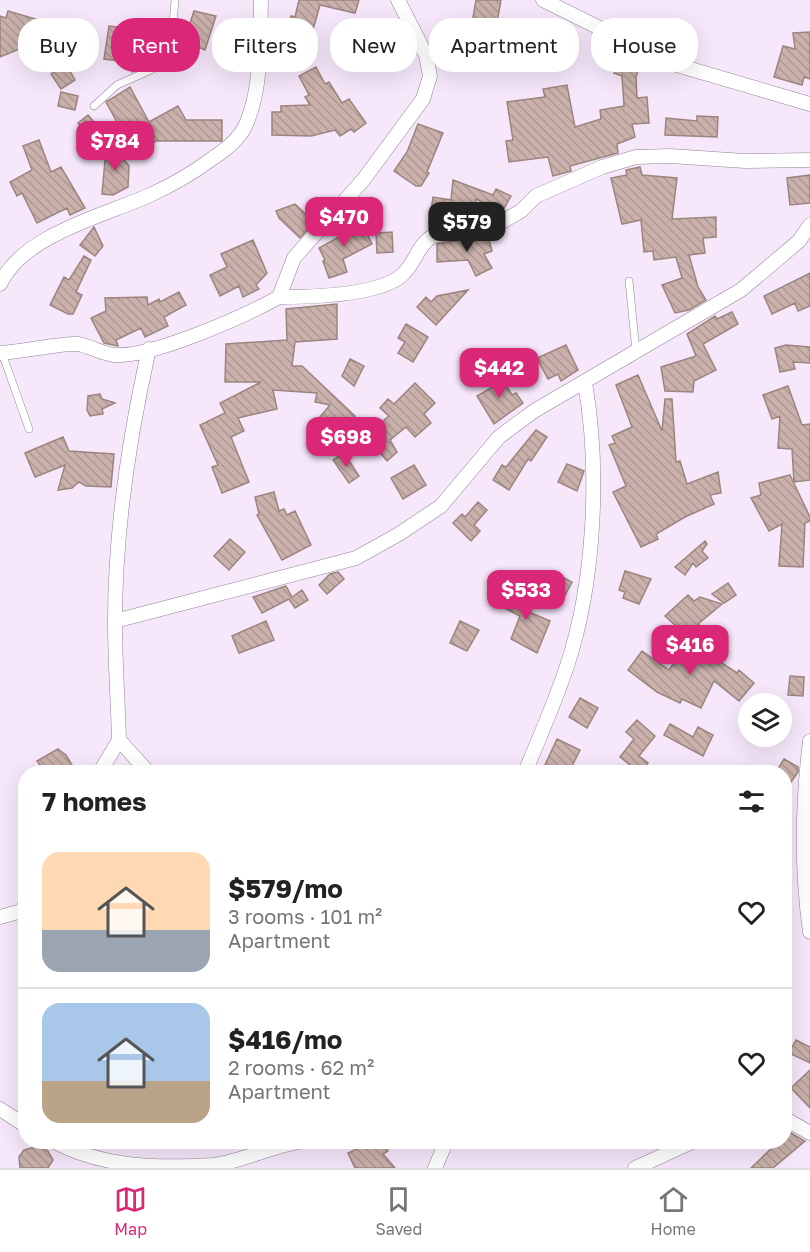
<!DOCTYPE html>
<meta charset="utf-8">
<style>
:root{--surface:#fff;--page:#f6f6f6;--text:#222;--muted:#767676;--line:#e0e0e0;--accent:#db2777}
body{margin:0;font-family:"Golos Text",sans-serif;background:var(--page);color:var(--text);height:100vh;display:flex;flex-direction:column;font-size:22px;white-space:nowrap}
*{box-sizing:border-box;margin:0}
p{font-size:20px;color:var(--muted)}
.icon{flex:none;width:33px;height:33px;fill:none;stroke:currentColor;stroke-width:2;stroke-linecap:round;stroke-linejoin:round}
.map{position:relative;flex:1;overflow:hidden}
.sheet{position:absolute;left:18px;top:765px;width:774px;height:384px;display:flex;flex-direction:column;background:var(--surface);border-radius:24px;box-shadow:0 6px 24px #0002}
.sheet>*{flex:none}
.guide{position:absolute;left:18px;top:18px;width:774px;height:54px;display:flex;gap:12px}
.tools{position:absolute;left:738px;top:693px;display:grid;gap:12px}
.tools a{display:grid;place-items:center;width:54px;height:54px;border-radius:50%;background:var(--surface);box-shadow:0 6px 24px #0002;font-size:30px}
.price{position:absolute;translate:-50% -51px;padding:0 14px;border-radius:12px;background:var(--accent);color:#fff;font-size:20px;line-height:39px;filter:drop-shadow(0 2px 3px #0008)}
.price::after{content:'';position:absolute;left:50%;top:36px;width:18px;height:14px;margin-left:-9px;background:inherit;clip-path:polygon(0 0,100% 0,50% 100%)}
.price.selected{background:#222;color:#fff}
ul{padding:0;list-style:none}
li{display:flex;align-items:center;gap:18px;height:150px;padding:0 24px}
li+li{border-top:2px solid var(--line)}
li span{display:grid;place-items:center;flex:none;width:168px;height:120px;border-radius:18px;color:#555}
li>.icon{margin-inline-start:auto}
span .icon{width:72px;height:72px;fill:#fffc;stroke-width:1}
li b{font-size:26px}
h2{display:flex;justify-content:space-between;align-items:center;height:72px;padding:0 24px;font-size:26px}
.pill{padding:0 21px;border-radius:24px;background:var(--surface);box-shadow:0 6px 24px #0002;font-size:21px;line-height:54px}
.pill.selected{background:var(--accent);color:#fff}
.dock{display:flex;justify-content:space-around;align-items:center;height:84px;border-top:2px solid var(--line);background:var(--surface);font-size:16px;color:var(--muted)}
.dock a{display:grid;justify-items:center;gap:3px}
.dock .selected{color:var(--accent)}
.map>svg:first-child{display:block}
</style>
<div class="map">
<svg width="810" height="1168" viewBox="0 0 810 1168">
<defs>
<pattern id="building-back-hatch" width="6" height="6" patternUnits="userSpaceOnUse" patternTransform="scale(1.5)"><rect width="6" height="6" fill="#cab1ab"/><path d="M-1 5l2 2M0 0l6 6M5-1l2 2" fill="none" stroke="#ad9893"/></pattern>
</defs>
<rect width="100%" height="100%" fill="#f6e7fb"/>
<path fill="url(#building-back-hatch)" stroke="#9c847f" stroke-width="1.5" d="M299 0H359L355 13 320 5 310 40 286 33 291 16 295 17Z
M476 0H501L497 22 473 18Z
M8 11 42 21 19 35 24 47 0 57V16L6 18Z
M194 11 216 16 205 50 184 41Z
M109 26 141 30 138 55 143 66 132 72 128 62 104 59Z
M394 30 405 48 387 58 377 39Z
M810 32V79L804 77 802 85 774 77 783 46 795 49 793 33Z
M619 60 639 67 636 77 637 98 647 97 649 123 632 124 635 137 617 144 618 153 570 166 571 171 553 176 548 157 509 162 506 141 513 140 507 102 545 97 543 89 567 85 575 127 601 119 600 110 624 106 622 76 614 73Z
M66 64 75 80 61 89 51 74Z
M316 67 325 84 329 82 342 103 349 99 366 123 354 132 351 129 340 136 335 130 311 136 272 135V112H281V106L310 105 305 97 309 95 299 76Z
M130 87 149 122 178 106 186 120H222V141H156L134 153 106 102Z
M61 92 78 96 75 110 58 106Z
M88 115 103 133 93 142 78 123Z
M697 116 718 117 717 137 665 135 666 118 697 121Z
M418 124 443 133 427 172 429 173 421 186H416L394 171 407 152Z
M107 138 129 166 128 187 113 195 102 194Z
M39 140 51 172 61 167 85 208 70 215 67 208 37 223 22 193 17 196 10 182 32 170 23 146Z
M640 167 642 175 677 178 672 219 716 217V237L703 238 705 253 689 255 698 287 706 300 689 310 675 313 662 285 682 278 676 257 654 260 653 251 644 252 641 220 622 224 611 178 627 175 626 170Z
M810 175V203L790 205 787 178Z
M453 180 493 195 496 189 511 196 502 212 476 199 471 220 435 227 429 224 433 197 451 200Z
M295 204 314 222 300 238 279 218 276 211Z
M360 220 372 244 343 259 347 272 329 278 323 261 325 260 319 248 339 237 337 231Z
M94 227 103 246 95 256 80 245Z
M392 232 393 252 377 253 376 233Z
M488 236 492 251 484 254 492 268 476 276 468 260 437 262V244L467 239 466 244Z
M253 240 267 273 256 285 259 289 243 297 239 286 220 296 210 275 227 267 221 254Z
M84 256 91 260 76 292 82 295 73 314H68L50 305 64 277 69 280Z
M810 273V306L798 311 795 303 772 314 764 296Z
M468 290 436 325 417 307 426 297 431 302 437 296Z
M179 292 186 305 164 317 168 326 145 337 141 328 116 340 118 346 104 343 91 318 106 311 105 298 147 297 148 305 159 299 160 302Z
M337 304V339L295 342 292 366H302L355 416 338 434 320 417 330 405 315 402 317 393 273 390 277 409 238 418 244 431 231 437 249 482 222 493 212 467 218 465 200 425 225 413 220 403 261 382H225L226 344 287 340 286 309Z
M732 312 738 324 703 344 716 370 694 381 693 392 665 391 661 367 696 356 687 334 715 316 717 319Z
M406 324 428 337 413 362 398 353 405 342 398 338Z
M566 345 578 370 561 381 558 374 548 379 537 358Z
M786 345 810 347V363L793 362 795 369 780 372 775 348Z
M350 359 364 366 354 386 342 376Z
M498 372 512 395 516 393 523 403 494 424 477 396 491 388 486 379Z
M638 375 662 431 665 399H672L676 462 680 461 687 484 718 472 721 493 710 495 714 504 685 517 656 534 658 539 641 547 613 492 626 486 609 445 615 443 612 436 632 427 616 385Z
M415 383 435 403 424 414 431 423 415 437 406 427 390 440 397 452 387 461 365 435 389 416 380 408 388 399 394 404Z
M788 386 802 425 810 424V480L794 482 792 449 778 448 780 416 772 419 763 395Z
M100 394 102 399 115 403 102 409 103 414 90 416 87 410 88 396Z
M536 430 547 437 531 461 528 459 509 490 493 480 502 465 506 467Z
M63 437 69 451 114 454 111 487 86 486 79 482 72 488 58 490 65 465 35 477 25 453Z
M344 453 359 476 349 483 333 460Z
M567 464 584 471 577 491 558 482Z
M414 465 426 485 403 499 391 478Z
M790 475 810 517V521L805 523 803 567 779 566 782 524 769 531 751 498 761 495 759 483Z
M274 492 279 511 284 509 287 515 295 511 311 545 282 560 257 515 259 514 255 497Z
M478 502 487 510 474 525 480 531 471 541 453 523 462 514 465 517Z
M230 539 245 552 229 570 214 556Z
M705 541 707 544 702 551 708 558 696 567 693 563 685 575 675 567Z
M625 571 651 579 639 604 623 598 625 592 619 590Z
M338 572 344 579 327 594 319 585 330 574Z
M560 576 572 582 563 599 551 593Z
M728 583 736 595 724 603 712 594Z
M286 586 292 597 302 590 308 600 295 608 289 599 262 613 253 597Z
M511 587 534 600 529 612 550 621 537 653 511 639 520 616 502 607Z
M688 595 694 601 700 597 722 604 698 624 704 629 694 642 665 616Z
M266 621 274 640 239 653 232 636Z
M460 621 479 630 467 651 450 643Z
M690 642 737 673 739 670 754 683 739 701 714 681 701 708 682 699 680 703 657 692 628 670 642 651 669 670Z
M790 676 804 677 803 696 788 695Z
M580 698 598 708 587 728 569 717Z
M637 720 655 736 639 756 648 763 641 772H625L630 765 620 757 634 739 626 732Z
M670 724 693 737 698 727 713 735 703 756 664 735Z
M557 739 580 750 569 772H555L544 767Z
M58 749 66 755 76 772H38L40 765 37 761Z
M784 759 798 767V772L784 792V772H776Z
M796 1040 810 1047V1063L789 1053Z
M810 1070V1108L791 1088Z
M784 1129 805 1141 773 1168H751L778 1142H784Z
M372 1142H382L388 1151 383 1154 395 1168H355L348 1153Z
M39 1146 48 1151 53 1160 48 1168H20L19 1157 24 1150Z"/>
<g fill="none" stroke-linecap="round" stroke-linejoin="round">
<defs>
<path id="lane" d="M94 106 117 85 153 69 160 63 171 46 175 0
M629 281 636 351
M2 353 29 429"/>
<path id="street" d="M543 0 670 63 810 104
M0 284C23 235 103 216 150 195 172 185 193 173 213 158 227 149 241 138 247 122 262 86 260 39 261 0
M279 297C310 297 376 296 401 276 415 265 417 245 433 236L498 224 521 211 536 196 602 167 636 157 670 156 745 161 810 160
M0 353C23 352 59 343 78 344 90 346 102 354 114 355 151 358 245 316 279 297L294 258 364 179 423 99 430 76 426 55 398 0
M115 621 356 558 399 534 441 506 499 437 534 411 741 290 799 241 810 225
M810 741C802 806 801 868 810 932
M100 772 119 740
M148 772 119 740C118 701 115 661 115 621 115 530 129 438 149 349
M525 772C540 737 555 702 567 666 595 582 600 469 585 383
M0 917 22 911 26 903
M0 1109 26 1126
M784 1118 810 1133
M55 1142C105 1168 157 1168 213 1165 241 1162 269 1147 298 1142
M435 1168 446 1142
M635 1168 692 1142"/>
</defs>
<use href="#lane" stroke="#918495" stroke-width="8"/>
<use href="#street" stroke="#918495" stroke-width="15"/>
<use href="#lane" stroke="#fff" stroke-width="7"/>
<use href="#street" stroke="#fff" stroke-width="14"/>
</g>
</svg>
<div class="tools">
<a><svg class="icon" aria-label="layers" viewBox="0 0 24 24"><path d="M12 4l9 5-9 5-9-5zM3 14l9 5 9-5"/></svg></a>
</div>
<b class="price" style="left:115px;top:172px">$784</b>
<b class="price" style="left:344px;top:248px">$470</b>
<b class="price selected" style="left:467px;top:253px">$579</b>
<b class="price" style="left:499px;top:399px">$442</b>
<b class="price" style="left:346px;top:468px">$698</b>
<b class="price" style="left:526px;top:621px">$533</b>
<b class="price" style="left:690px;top:676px">$416</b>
<div class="guide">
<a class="pill">Buy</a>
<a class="pill selected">Rent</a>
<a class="pill">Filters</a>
<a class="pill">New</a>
<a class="pill">Apartment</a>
<a class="pill">House</a>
</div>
<section class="sheet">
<h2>7 homes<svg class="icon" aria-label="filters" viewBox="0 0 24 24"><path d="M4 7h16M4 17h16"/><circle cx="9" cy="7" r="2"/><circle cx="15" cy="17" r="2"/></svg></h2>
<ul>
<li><span style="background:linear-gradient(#ffd9b3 65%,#9aa5b1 0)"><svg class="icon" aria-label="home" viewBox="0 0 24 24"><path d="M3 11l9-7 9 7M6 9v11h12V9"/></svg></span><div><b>$579/mo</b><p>3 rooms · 101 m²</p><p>Apartment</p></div><svg class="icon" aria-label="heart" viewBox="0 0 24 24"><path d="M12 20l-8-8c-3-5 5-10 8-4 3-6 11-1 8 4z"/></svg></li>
<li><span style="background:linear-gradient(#a9c7e8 65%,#b9a48a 0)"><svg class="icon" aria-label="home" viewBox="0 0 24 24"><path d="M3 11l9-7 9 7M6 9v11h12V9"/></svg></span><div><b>$416/mo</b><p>2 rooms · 62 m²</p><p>Apartment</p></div><svg class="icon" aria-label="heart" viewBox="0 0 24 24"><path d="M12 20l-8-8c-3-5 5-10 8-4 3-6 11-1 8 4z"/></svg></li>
</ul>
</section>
</div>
<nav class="dock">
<a class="selected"><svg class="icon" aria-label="map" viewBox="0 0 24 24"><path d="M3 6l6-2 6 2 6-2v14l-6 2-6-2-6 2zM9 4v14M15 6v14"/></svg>Map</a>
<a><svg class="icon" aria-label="saved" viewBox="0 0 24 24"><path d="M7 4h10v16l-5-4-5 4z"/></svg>Saved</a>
<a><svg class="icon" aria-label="home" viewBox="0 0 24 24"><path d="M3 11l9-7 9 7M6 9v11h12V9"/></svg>Home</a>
</nav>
